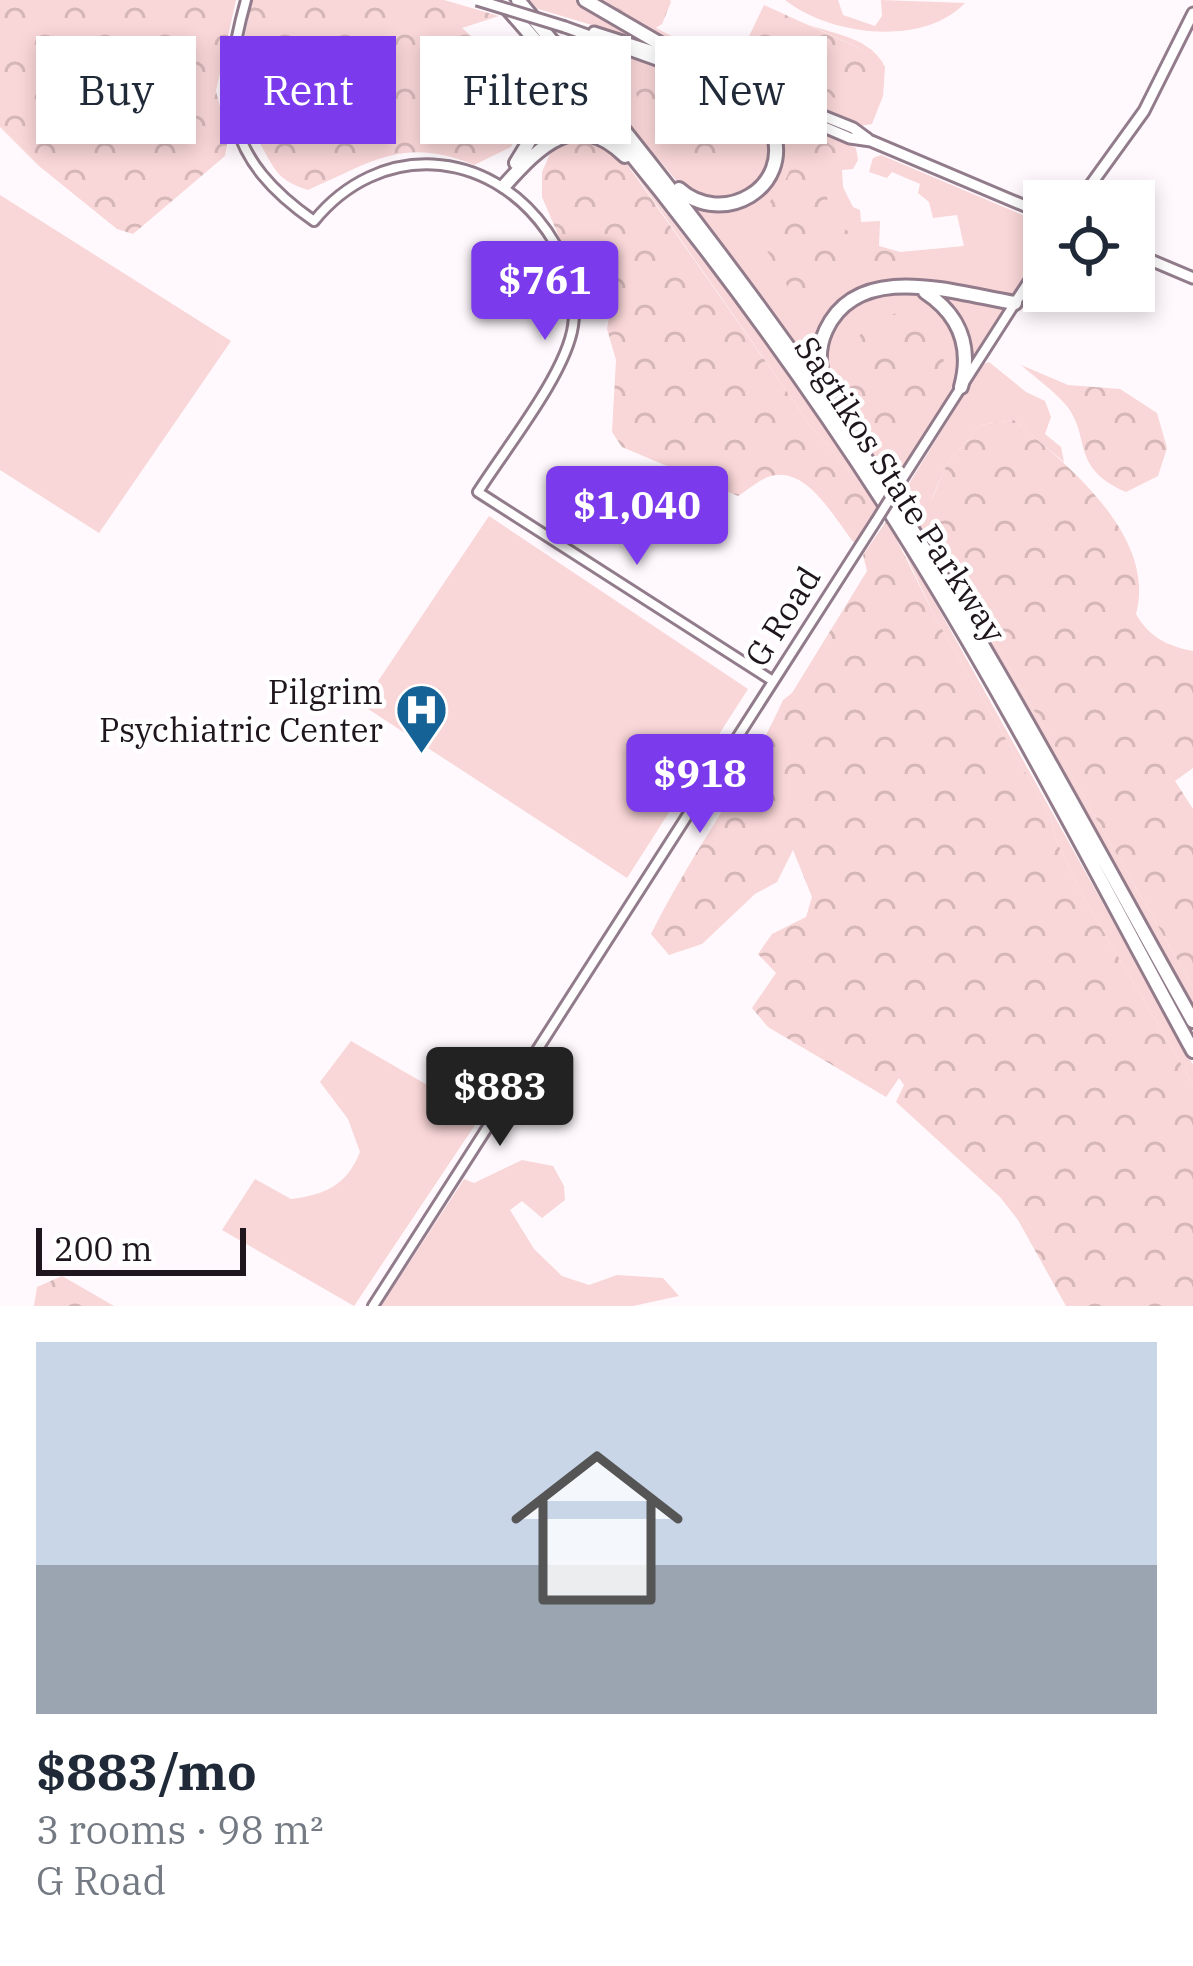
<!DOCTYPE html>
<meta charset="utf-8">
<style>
:root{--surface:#fff;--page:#f2f2f3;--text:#1f2937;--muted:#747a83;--line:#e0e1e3;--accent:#7c3aed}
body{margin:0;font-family:"IBM Plex Serif",serif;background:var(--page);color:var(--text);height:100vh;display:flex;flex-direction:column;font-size:45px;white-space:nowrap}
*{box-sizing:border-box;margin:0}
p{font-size:39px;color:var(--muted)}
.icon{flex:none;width:66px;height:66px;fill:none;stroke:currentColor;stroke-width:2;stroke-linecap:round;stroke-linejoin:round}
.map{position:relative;height:1306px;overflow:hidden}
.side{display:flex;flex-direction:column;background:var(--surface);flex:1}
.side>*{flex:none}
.top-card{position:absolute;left:36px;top:36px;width:1122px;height:108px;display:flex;gap:24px}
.controls{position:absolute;left:1023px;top:180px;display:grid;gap:24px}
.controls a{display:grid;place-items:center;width:132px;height:132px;border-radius:0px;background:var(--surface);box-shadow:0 6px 18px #0003;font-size:60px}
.scale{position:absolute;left:36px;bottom:30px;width:210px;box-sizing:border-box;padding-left:12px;border:6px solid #1e161c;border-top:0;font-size:33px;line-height:42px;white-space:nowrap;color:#1e161c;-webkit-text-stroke:9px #fff;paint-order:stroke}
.price{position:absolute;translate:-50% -102px;padding:0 27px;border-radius:12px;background:var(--accent);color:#fff;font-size:39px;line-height:78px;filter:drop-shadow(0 3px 6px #0008)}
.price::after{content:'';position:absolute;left:50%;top:72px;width:36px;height:27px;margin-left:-18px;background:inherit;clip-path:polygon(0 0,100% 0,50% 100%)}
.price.on{background:#222;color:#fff}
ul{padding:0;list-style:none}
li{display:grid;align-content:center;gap:24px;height:636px;padding:0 36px}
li+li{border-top:3px solid var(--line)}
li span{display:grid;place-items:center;height:372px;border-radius:0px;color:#555}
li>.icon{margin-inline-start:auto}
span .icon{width:216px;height:216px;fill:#fffc;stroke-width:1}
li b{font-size:51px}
.tag{padding:0 42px;border-radius:0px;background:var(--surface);box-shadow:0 6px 18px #0003;font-size:42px;line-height:108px}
.tag.on{background:var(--accent);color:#fff}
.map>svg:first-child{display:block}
</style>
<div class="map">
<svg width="1193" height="1306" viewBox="0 0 1193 1306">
<defs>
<pattern id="forest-crowns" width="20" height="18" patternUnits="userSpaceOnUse" patternTransform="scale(3)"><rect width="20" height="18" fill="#f9d6d7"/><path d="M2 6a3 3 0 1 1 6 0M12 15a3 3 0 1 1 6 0" fill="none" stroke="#d5b7b8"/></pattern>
</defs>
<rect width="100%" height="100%" fill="#fff9fd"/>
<path fill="#f9d6d7" d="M524 0H579L652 43 535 8C542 17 549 30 559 35 617 62 723 65 762 119 801 175 734 221 681 186Z
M592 0H603L713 58 725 59 741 53 848 104 863 50 809 25C837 35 871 38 885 67L883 96 872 124 860 126 691 54Z
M785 0H838L843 15 875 26 882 16 881 0 965 3C923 47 831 36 785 0Z
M545 59 617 142C574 131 554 122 522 161 548 122 559 106 545 59Z
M764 105 856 148 858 160 853 169 842 170 843 187 853 207 860 210 861 222 880 221 879 246 900 252 964 246 957 215 933 218 929 202 918 193 920 184 892 172 887 178 869 172 873 158 881 155 1044 224V248L1010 297 883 284 836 308 818 377 687 202C692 202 702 208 712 209 741 215 761 196 776 174Z
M628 164 764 339 880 506 813 429Z
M0 195 231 341 99 533 0 470Z
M886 291 917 294 943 310 957 330 962 375 891 489C881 473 873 456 863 440 822 377 796 326 886 291Z
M940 296 1009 306 971 366Z
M989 362 1026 392 1045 401 1051 417 1045 434 1061 447 1064 462 1014 420 981 425 947 464 932 498 970 599 1193 987V1005L1022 701 911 520 913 518 899 500 982 365Z
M489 516 748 689 627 878 362 705Z
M888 518 1193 1065V1084L1082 895 1057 842 1049 813 936 619Z
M351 1041 481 1116 354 1306 222 1230 255 1179 291 1199C325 1195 347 1185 360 1152L348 1119 320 1082Z
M522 1160 553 1166 564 1186 565 1200 542 1218 522 1201 510 1210 534 1249 562 1276 589 1285 617 1275 663 1278 679 1296 633 1306H381L464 1179 474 1183Z"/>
<path fill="url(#forest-crowns)" d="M0 0H236L216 91 228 138 225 156 133 234 117 229 39 166 0 127Z
M252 0H444L499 16 462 28 515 74 528 112 511 147 474 165C404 136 372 162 308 190 279 180 277 174 262 147 232 99 241 53 252 0Z
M603 0H670L671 2 662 24 654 29Z
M764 5 863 50 870 69 849 105 741 53Z
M579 46C590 50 604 52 615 58 624 63 625 72 636 75 692 91 736 80 745 153L729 170 712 178 693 174 666 158 652 121 636 94 614 82Z
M582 136 610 145 627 164 813 429 880 506 855 544C835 520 808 466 771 476 760 479 748 490 738 496L622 447 612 432 616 360 607 329 612 300 587 302 542 197V172L555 142Z
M819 136 841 153 823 172C825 190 828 212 841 225 866 252 939 265 975 276L866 273 793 296 757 233C754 211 767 207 778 192 789 177 795 155 804 139Z
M902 311 942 342 945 376 889 466C855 407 809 342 902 311Z
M1021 365 1068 385 1120 389 1157 413 1167 448 1158 476 1126 492C1069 467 1092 437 1066 405 1054 391 1036 378 1021 365Z
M1014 420C1067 464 1157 536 1136 614 1149 637 1167 646 1193 651V768L1175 781 1193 809V987L970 599 935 518 932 499 947 464 981 425Z
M887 520 936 619 1049 813 1057 842 1082 895 1193 1084V1306H1066L1018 1220 1000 1197 896 1102 904 1085 899 1078 886 1097 768 1027 752 1008 776 973 758 954 772 934 806 917 812 897 793 850 777 882 755 894 702 944 669 955 651 934C691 853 746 782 783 700L792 693 867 571 863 555Z
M62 1276 114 1306H34L37 1287Z"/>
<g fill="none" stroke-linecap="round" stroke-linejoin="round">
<defs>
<path id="minor" d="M246 0C218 100 225 159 314 221 379 141 488 147 547 231 565 257 578 293 573 326 566 374 505 449 478 492L773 681
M901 481 1015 303
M373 1306 876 521"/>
<path id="major" d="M565 27 718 82 850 138 871 141 1044 214
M594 32 675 58
M697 65 853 128 868 139
M1079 201 1144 111 1193 13
M1134 253 1193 278
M1015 303 1044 259"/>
<path id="highway" d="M500 0C645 163 778 336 895 520 1004 692 1096 873 1193 1051
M518 0C654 164 783 330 899 509 1005 674 1097 850 1193 1021
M585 0 700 67
M516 163C545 116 562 91 528 40
M504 186C540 146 576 108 625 156
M679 189C722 228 794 188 772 129 766 114 753 103 742 92
M925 292C960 315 972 347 961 387
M829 394C819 372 816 352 826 330 859 259 957 294 1015 303"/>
</defs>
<use href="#minor" stroke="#927c8b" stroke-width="14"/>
<use href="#major" stroke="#927c8b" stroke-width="15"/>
<use href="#highway" stroke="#927c8b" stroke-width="18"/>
<use href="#minor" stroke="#fff" stroke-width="8"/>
<use href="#major" stroke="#fff" stroke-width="9"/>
<use href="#highway" stroke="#fff" stroke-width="12"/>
<defs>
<path id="minor-bridge" d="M876 521 901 481"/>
<path id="major-bridge" d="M477 0 565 27"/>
</defs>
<use href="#minor-bridge" stroke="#927c8b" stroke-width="14" stroke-linecap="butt"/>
<use href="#major-bridge" stroke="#927c8b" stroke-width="15" stroke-linecap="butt"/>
<use href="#minor-bridge" stroke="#fff" stroke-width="8"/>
<use href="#major-bridge" stroke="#fff" stroke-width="9"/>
</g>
<defs>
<symbol id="hospital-pin" viewBox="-11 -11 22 30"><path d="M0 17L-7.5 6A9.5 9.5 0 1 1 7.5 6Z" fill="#156396" stroke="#fff"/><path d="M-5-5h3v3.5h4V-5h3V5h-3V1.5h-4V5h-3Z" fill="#fff"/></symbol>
</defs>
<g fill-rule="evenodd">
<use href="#hospital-pin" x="392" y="680" width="59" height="81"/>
</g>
<g text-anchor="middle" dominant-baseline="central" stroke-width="9" stroke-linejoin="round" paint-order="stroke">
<g font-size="33" fill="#1e161c" stroke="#fff">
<text transform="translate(901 489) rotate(57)">Sagtikos State Parkway</text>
<text transform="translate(782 616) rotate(-58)">G Road</text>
</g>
<g font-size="33" fill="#1e161c" stroke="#fff" text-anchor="end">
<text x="383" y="691">Pilgrim<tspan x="383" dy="38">Psychiatric Center</tspan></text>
</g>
</g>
</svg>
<div class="controls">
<a><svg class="icon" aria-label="locate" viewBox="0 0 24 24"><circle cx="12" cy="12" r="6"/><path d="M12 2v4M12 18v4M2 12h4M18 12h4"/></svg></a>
</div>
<div class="scale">200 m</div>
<b class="price" style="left:545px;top:343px">$761</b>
<b class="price" style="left:637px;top:568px">$1,040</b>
<b class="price" style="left:700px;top:836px">$918</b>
<b class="price on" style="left:500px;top:1149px">$883</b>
<div class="top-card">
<a class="tag">Buy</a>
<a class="tag on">Rent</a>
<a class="tag">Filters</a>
<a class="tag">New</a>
</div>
</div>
<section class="side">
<ul>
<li><span style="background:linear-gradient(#c9d6e8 60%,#9aa5b1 0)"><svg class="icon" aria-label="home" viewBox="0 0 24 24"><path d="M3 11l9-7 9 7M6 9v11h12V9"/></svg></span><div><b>$883/mo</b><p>3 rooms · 98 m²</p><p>G Road</p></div></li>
</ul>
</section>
